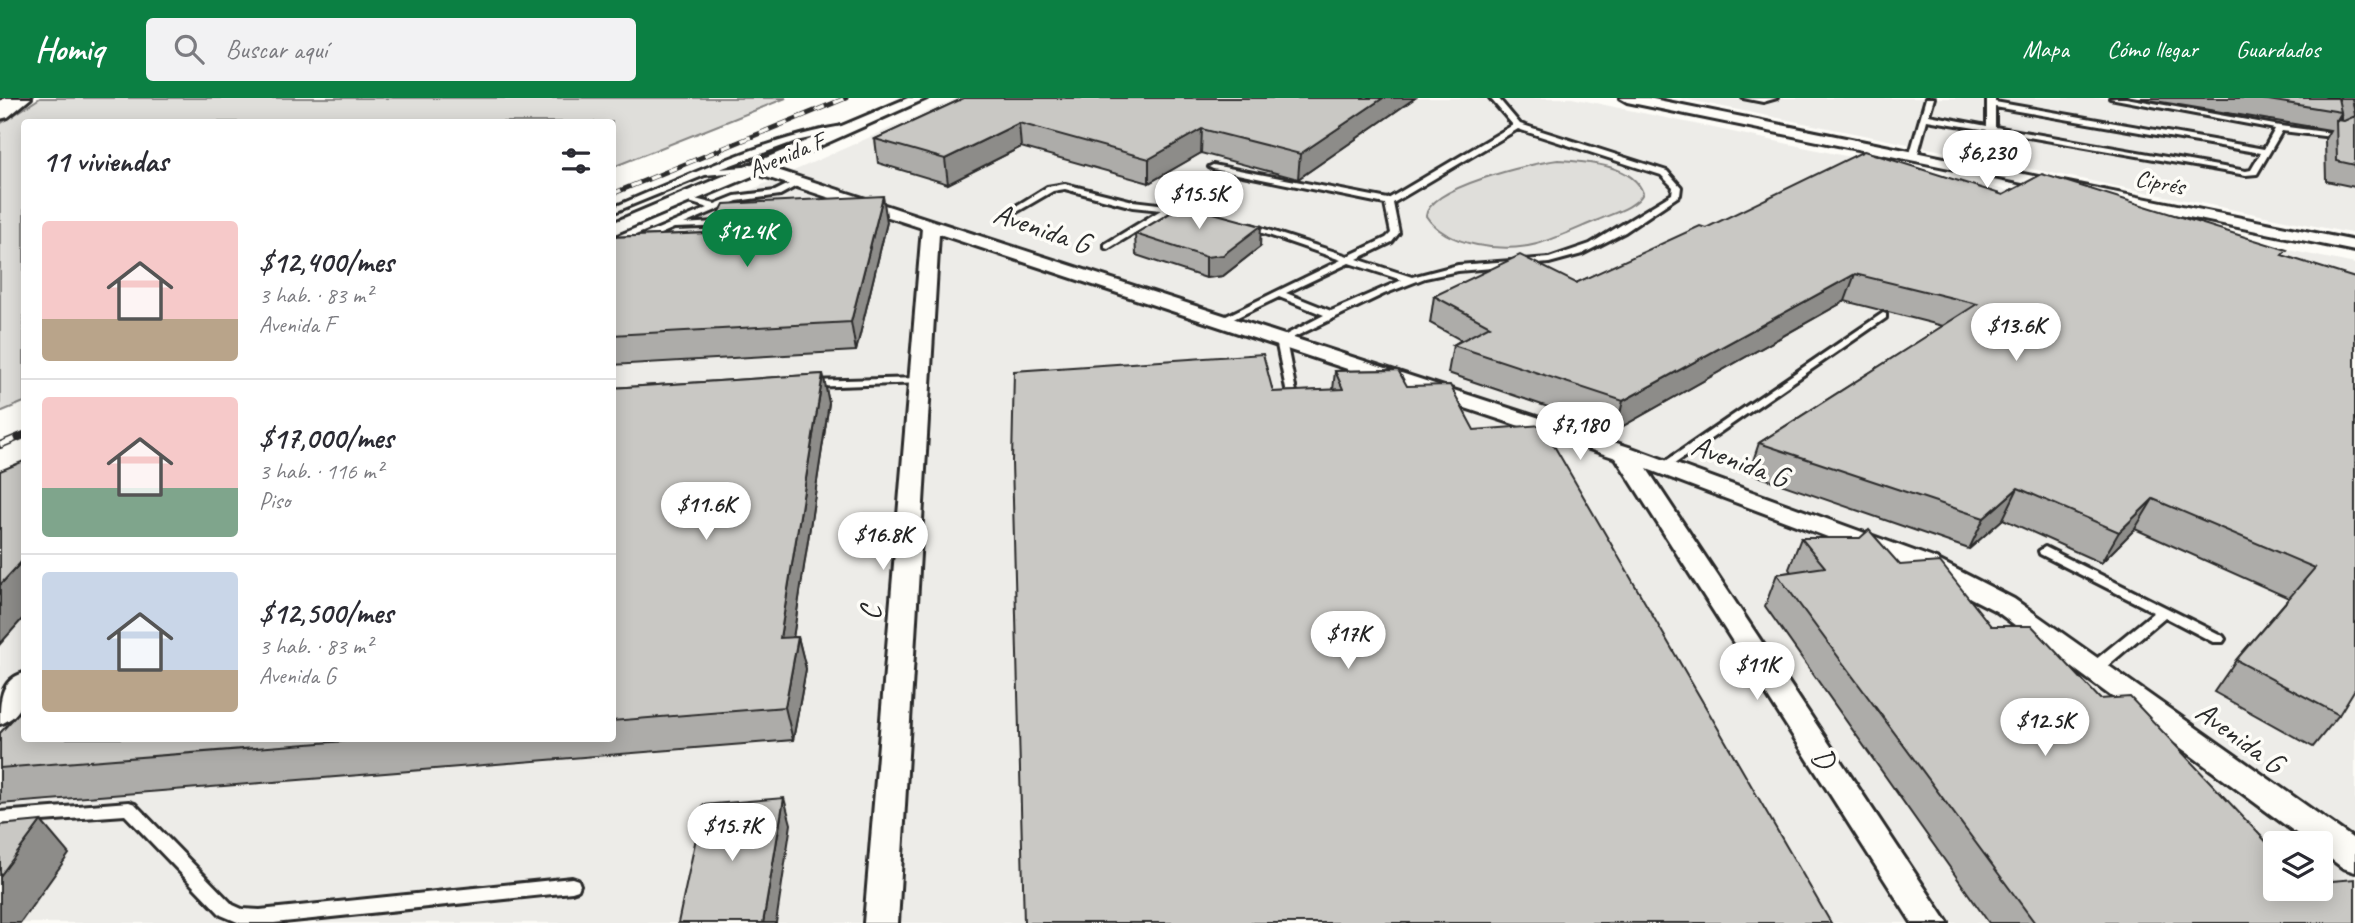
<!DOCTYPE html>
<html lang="es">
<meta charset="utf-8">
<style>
:root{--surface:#fff;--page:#f2f2f3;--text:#2b2b33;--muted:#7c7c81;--line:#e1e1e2;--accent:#0b8043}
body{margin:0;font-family:Caveat,sans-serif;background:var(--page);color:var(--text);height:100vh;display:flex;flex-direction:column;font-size:26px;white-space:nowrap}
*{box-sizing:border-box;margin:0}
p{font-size:23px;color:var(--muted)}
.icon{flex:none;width:38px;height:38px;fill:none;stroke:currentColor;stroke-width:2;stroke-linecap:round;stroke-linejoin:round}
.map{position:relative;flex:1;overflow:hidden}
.sheet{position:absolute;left:21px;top:21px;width:595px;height:623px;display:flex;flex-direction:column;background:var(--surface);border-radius:7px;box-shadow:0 4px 18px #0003}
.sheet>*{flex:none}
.tools{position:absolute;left:2263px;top:733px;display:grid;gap:14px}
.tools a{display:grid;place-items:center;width:70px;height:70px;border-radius:7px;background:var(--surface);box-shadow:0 4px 18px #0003;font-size:35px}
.price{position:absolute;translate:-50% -60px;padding:0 16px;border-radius:24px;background:#fff;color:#222;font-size:23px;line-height:46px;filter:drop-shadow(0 2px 4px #0008)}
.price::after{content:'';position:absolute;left:50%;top:42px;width:21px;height:16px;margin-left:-10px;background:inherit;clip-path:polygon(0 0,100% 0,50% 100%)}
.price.on{background:var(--accent);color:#fff}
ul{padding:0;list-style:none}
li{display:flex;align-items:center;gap:21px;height:175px;padding:0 21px}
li+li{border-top:2px solid var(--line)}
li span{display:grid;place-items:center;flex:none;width:196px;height:140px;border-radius:7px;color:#555}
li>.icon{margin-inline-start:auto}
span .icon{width:84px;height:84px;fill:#fffc;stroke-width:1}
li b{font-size:30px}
h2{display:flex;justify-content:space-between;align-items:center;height:84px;padding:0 21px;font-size:30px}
header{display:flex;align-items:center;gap:42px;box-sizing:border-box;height:98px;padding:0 35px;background:var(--accent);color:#fff}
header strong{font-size:33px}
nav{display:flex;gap:38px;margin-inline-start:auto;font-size:24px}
.search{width:490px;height:63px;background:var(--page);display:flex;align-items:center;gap:18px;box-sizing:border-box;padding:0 24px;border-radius:7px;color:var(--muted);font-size:26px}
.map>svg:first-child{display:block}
</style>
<header>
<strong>Homiq</strong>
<div class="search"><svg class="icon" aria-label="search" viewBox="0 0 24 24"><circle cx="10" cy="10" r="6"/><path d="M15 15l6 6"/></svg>Buscar aquí</div>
<nav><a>Mapa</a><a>Cómo llegar</a><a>Guardados</a></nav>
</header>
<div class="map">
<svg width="2355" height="825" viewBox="0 0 2355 825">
<rect width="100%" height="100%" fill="#fdfcf7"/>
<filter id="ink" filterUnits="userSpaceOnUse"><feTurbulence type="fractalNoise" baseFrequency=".0143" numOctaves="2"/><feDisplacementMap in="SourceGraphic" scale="14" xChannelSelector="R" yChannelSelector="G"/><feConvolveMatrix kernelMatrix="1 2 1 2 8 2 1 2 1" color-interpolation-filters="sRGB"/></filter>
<g filter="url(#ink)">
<path fill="#edece8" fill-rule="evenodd" d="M958 0H1572L2355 166V825H0V426L24 415V640H612L613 153ZM2275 746H2320V791H2275Z
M1679 0H2355V136Z"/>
<path fill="#dfdeda" stroke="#858482" stroke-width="2" d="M40 0H786L613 69 612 24H24V304L0 314V26Z
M1558 62C1585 64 1633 66 1643 95 1637 109 1611 116 1598 122 1578 130 1558 140 1537 146 1505 155 1446 149 1426 118 1428 89 1533 65 1558 62Z"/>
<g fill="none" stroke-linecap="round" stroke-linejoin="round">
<defs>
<path id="service" d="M1490 0H1498L1520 26 1667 73 1681 89 1680 97 1625 134 1582 156 1549 165 1458 173 1425 180 1384 196 1286 243 1299 309 1298 311H1290L1276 242 1324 217 1279 199 1225 225H1217L1216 223 1341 162 1242 128 1249 126 1348 158 1386 140 1391 135 1385 106 1213 71 1209 69 1213 67 1388 101 1513 27ZM1518 31 1661 77 1673 89 1672 96 1590 146 1549 160 1458 167 1412 179 1357 161 1392 144 1399 135 1393 105ZM1349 165 1402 182 1331 213 1286 195Z
M1743 0H1777L1763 4Z
M1926 0H1934L1929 17 1987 28V0H1995V4L2264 51 2275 31 2110 0H2126L2280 28 2332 35 2334 34 2327 0H2335L2342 35 2332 39 2282 33 2257 76 2246 77 1994 33 1985 72 1981 74 1977 72 1987 32 1927 22 1917 59 1910 61 1909 59ZM1995 9 2261 55 2251 72 2246 73 1995 29Z
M849 27 853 29 852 31 796 43 720 71 755 68H758V72L705 77 612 115V110C689 78 766 39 849 27Z
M797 82 804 84 780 97 737 103 684 126 730 123 734 126 733 128 674 130 612 157V150L708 110 683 102V98L715 106 735 98 775 93Z
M1065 86 1133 103 1192 110 1196 113 1192 116 1171 113 1108 151 1105 150V146L1161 112 1133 109 1065 91 1053 93 1010 118 1003 116 1047 89Z
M1883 215 1886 216V220L1667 371H1659L1657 369Z
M920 280 924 281 925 283 924 285 808 289 803 286 808 283Z
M2045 449 2223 538 2225 541 2223 544H2213L2165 519 2099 575H2089L2087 571 2089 567 2154 514 2040 456 2039 453Z
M129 704 135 706 233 807 242 811 260 812 572 780 578 782 580 787 578 792 572 794 274 825H240L221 817 125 717 0 726V714Z"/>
<path id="minor" d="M908 0H927L771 70 1632 350 1936 461 2014 501 2355 742V774L2343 770 2320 753V746H2311L1996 513 1918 473 1647 371 1948 825H1912L1616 360 939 136 898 825H864L922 130 757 76 612 137V125Z
M1620 0H1648L2355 143V153L1627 4Z
M24 575C26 596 24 618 0 626 0 603 0 582 24 575Z"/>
<path id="trunk" d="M5 0H31L8 19 0 21V3Z"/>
</defs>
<use href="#service" stroke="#2b2b2b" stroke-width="6"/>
<use href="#minor" stroke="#2b2b2b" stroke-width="6"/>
<use href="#trunk" stroke="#2b2b2b" stroke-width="6"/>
<use href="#service" fill="#fdfcf7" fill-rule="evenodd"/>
<use href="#minor" fill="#fdfcf7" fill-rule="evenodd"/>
<use href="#trunk" fill="#fdfcf7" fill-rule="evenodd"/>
<defs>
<path id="rail-far1" d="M612 96 846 0"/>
<path id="rail" d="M0 347 24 337"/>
</defs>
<use href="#rail-far1" stroke="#2b2b2b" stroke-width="5"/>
<use href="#rail" stroke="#2b2b2b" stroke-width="8"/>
<use href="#rail-far1" stroke="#fdfcf7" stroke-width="3.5" stroke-dasharray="10" stroke-linecap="butt"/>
<use href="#rail" stroke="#fdfcf7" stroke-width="5" stroke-dasharray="16" stroke-linecap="butt"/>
</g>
<path fill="#adaca9" stroke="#2b2b2b" stroke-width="2" fill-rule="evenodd" d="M964 0H1415L1298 81 1201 55 1149 85 1021 49 948 86 878 65 875 41Z
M2137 0H2338L2339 1V0H2355V89L2326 83 2325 41 2330 32ZM2341 15 2342 22H2337Z
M2003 97 2284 158 2339 617 2313 649 2214 594 2236 562 2289 500 2135 431 2101 465 2003 421 1969 451 1749 375 1759 345 1943 228 1845 203 1616 332 1448 275 1453 247 1461 242 1430 225 1434 198 1576 185 1706 130Z
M887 124 856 253 612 267V139L709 135Z
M1135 136 1260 149 1223 178 1206 180 1136 157Z
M1398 272 1024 825 1273 294 1333 292 1335 273Z
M823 276 829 305 793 539H798L806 571 793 642 0 706V635L24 640H612V290Z
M1801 440 1900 467 1991 528 2275 791 2355 825H1989L1765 508 1777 476 1791 474 1789 471Z"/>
<path fill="#8d8c89" stroke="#2b2b2b" stroke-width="2" d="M1383 0H1415L1298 81 1300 56Z
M1019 25 1021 49 948 86 945 61Z
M1202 31 1201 55 1149 85V61Z
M883 98 887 124 856 253 851 224Z
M1261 128 1260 149 1223 178 1206 180V159Z
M1855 176 1845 203 1616 332 1623 303Z
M823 276 829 305 788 573 780 540Z
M2018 390 2003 421 1969 451 1984 420Z
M2153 401 2135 431 2101 465 2119 434Z
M24 461V519L0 546V487Z
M798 539 806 571 793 642 785 609Z
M784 700 791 726 776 825H763Z
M41 723 69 756 20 825H0V778Z"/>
<path fill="#c9c8c4" stroke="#2b2b2b" stroke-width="2" d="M964 0H1383L1300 56 1202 31 1149 61 1019 25 945 61 875 41Z
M2256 0H2338L2341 14Z
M2352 0H2355V17Z
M2355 18V67L2337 63 2336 22 2344 23Z
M1864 53 2003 97 2042 76 2287 152 2282 157 2355 180V591L2339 617 2236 562 2315 470 2153 401 2119 434 2018 390 1984 420 1759 345 1977 206 1855 176 1623 303 1453 247 1490 228 1434 198 1520 157 1576 185 1700 128 1706 130Z
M883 98 851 224 612 237V139L709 135 724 106Z
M1184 107 1261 128 1223 157 1206 159 1135 136Z
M1263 256 1273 294 1343 291 1335 273 1398 272 1407 288 1450 287 1474 332 1542 327 1831 825H1024L1012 364 1014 273Z
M823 276 780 540 798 539 785 609 612 623V290Z
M24 363V461L0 487V373Z
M1869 432 1900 467 1940 464 1991 528H2032L2100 601 2130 599 2275 753V791H2320V784L2355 781V825H2035L1777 476 1825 469 1801 440H1860Z
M24 609V640H384L0 670V635Z
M784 700 763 825H678L703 707Z
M41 723 0 778V727Z"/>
</g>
<g text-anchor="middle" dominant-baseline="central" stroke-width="7" stroke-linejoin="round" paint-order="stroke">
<g font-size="24" fill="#2b2b2b" stroke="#fdfcf7">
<text transform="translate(786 57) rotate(-23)">Avenida F</text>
<text transform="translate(2160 84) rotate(11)">Ciprés</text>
</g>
<g font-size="30" fill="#2b2b2b" stroke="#fdfcf7">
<text transform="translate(1042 130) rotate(19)">Avenida G</text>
<text transform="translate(1740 363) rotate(20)">Avenida G</text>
<text transform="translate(870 515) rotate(-86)">C</text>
<text transform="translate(2240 639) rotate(36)">Avenida G</text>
<text transform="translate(1824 660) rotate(57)">D</text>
</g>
</g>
</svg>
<div class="tools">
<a><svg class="icon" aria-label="layers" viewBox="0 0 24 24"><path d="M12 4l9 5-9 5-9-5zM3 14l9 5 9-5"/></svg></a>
</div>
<b class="price" style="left:1987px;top:92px">$6,230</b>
<b class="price" style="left:1199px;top:133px">$15.5K</b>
<b class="price on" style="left:747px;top:171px">$12.4K</b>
<b class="price" style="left:2016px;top:265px">$13.6K</b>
<b class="price" style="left:1580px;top:364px">$7,180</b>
<b class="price" style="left:706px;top:444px">$11.6K</b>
<b class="price" style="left:883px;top:474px">$16.8K</b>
<b class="price" style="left:1348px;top:573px">$17K</b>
<b class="price" style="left:1757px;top:604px">$11K</b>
<b class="price" style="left:2045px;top:660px">$12.5K</b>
<b class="price" style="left:732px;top:765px">$15.7K</b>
<section class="sheet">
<h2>11 viviendas<svg class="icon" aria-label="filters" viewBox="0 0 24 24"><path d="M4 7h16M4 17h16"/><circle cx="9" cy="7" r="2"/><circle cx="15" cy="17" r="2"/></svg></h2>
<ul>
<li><span style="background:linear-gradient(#f6c9c9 70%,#b9a48a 0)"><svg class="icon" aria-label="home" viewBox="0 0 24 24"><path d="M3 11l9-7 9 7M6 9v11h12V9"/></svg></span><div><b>$12,400/mes</b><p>3 hab. · 83 m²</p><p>Avenida F</p></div></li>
<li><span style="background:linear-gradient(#f6c9c9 65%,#7fa58c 0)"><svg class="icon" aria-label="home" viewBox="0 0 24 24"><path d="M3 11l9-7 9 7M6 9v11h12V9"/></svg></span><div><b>$17,000/mes</b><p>3 hab. · 116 m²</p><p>Piso</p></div></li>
<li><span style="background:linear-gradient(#c9d6e8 70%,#b9a48a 0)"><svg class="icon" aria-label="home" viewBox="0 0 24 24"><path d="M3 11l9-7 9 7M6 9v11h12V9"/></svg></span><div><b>$12,500/mes</b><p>3 hab. · 83 m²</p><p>Avenida G</p></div></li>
</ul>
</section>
</div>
